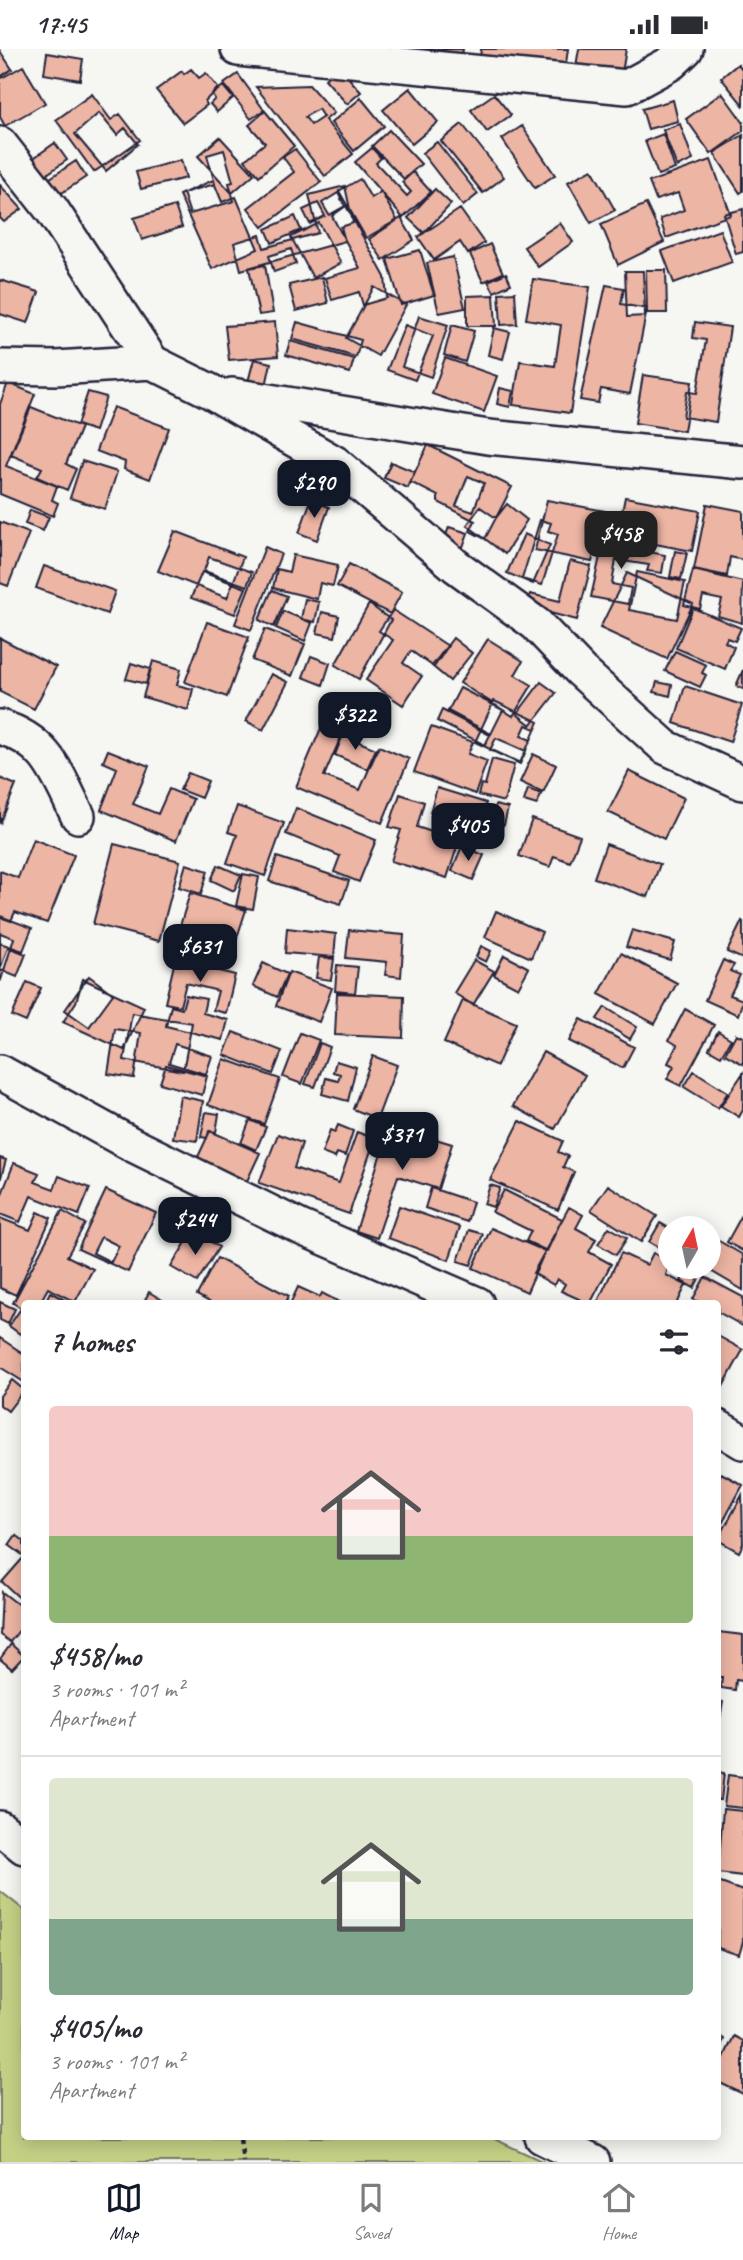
<!DOCTYPE html>
<meta charset="utf-8">
<style>
:root{--surface:#fff;--page:#f2f2f3;--text:#2b2b33;--muted:#7c7c81;--line:#e1e1e2;--accent:#111827}
body{margin:0;font-family:Caveat,sans-serif;background:var(--page);color:var(--text);height:100vh;display:flex;flex-direction:column;font-size:26px;white-space:nowrap}
*{box-sizing:border-box;margin:0}
p{font-size:23px;color:var(--muted)}
.icon{flex:none;width:38px;height:38px;fill:none;stroke:currentColor;stroke-width:2;stroke-linecap:round;stroke-linejoin:round}
.map{position:relative;flex:1;overflow:hidden}
.details{position:absolute;left:21px;top:1251px;width:700px;height:840px;display:flex;flex-direction:column;background:var(--surface);border-radius:7px;box-shadow:0 4px 18px #0003}
.details>*{flex:none}
.needle{width:46px;rotate:9deg}
.fabs{position:absolute;left:658px;top:1167px;display:grid;gap:14px}
.fabs a{display:grid;place-items:center;width:63px;height:63px;border-radius:50%;background:var(--surface);box-shadow:0 4px 18px #0003;font-size:35px}
.price{position:absolute;translate:-50% -60px;padding:0 16px;border-radius:14px;background:var(--accent);color:#fff;font-size:23px;line-height:46px;filter:drop-shadow(0 2px 4px #0008)}
.price::after{content:'';position:absolute;left:50%;top:42px;width:21px;height:16px;margin-left:-10px;background:inherit;clip-path:polygon(0 0,100% 0,50% 100%)}
.price.on{background:#222;color:#fff}
ul{padding:0;list-style:none}
li{display:grid;align-content:center;gap:14px;height:371px;padding:0 28px}
li+li{border-top:2px solid var(--line)}
li span{display:grid;place-items:center;height:217px;border-radius:7px;color:#555}
li>.icon{margin-inline-start:auto}
span .icon{width:126px;height:126px;fill:#fffc;stroke-width:1}
li b{font-size:30px}
h2{display:flex;justify-content:space-between;align-items:center;height:84px;padding:0 28px;font-size:30px}
.status{display:flex;justify-content:space-between;align-items:center;height:49px;padding:0 35px;background:var(--surface);direction:ltr}
.status svg{height:19px;fill:currentColor}
.dock{display:flex;justify-content:space-around;align-items:center;height:98px;border-top:2px solid var(--line);background:var(--surface);font-size:19px;color:var(--muted)}
.dock a{display:grid;justify-items:center;gap:4px}
.dock .on{color:var(--accent)}
.map>svg:first-child{display:block}
</style>
<div class="status"><b>17:45</b><svg viewBox="0 0 49 12"><path d="M0 12V9h3v3zM5 12V6h3v6zM10 12V3h3v9zM15 12V0h3v12zM26 1h20v11H26zM47 4h2v5h-2z"/></svg></div>
<div class="map">
<svg width="743" height="2113" viewBox="0 0 743 2113">
<rect width="100%" height="100%" fill="#f6f6f2"/>
<filter id="ink" filterUnits="userSpaceOnUse"><feTurbulence type="fractalNoise" baseFrequency=".0143" numOctaves="2"/><feDisplacementMap in="SourceGraphic" scale="14" xChannelSelector="R" yChannelSelector="G"/><feConvolveMatrix kernelMatrix="1 2 1 2 8 2 1 2 1" color-interpolation-filters="sRGB"/></filter>
<g filter="url(#ink)">
<path fill="#c4d185" stroke="#737a60" stroke-width="2" d="M0 1842 24 1861V2088H490L544 2113H0Z"/>
<path fill="#edb5a4" stroke="#22223b" stroke-width="2" fill-rule="evenodd" d="M399 0H463L460 15Z
M481 0H568L564 29 479 18Z
M579 0H626L622 24 576 17Z
M0 2 12 20 0 28Z
M47 4 83 10 80 31 44 25Z
M738 15 743 21V56L721 29Z
M23 17 45 54 5 77 0 68V30Z
M339 18 361 43 347 55 325 30Z
M191 20 199 29 206 24 218 39 205 52 207 56 183 74 156 41 182 22 184 25Z
M238 25 264 61 251 70 224 35Z
M309 36 334 64 325 71 353 105 325 127 256 38ZM318 60 323 68 311 76 305 68Z
M223 37 233 49 217 63 210 55 215 50 212 46Z
M410 39 438 73 412 95 383 61Z
M722 44 743 73V82L711 105 686 70Z
M92 45 111 71 120 65 140 91 94 123 56 71Z
M494 45 511 66 487 83 471 61Z
M361 49 384 77 354 102 331 74Z
M673 51 678 72 648 80 642 60Z
M265 62 294 97 259 127 245 111 265 94 249 76Z
M99 64 117 86 125 79 138 95 106 122 75 85Z
M462 75 504 128 483 144 441 92Z
M680 75 693 111 677 118 663 81Z
M522 77 555 126 535 139 502 90Z
M389 81 421 115 404 130 372 97Z
M663 85 675 120 658 126 645 92Z
M743 86V142L740 144 714 104Z
M220 88 254 125 232 144 198 107Z
M437 93 478 145 463 157 422 104Z
M55 94 67 111 37 132 25 115Z
M372 99 381 109 376 114 407 147 411 143 402 133 413 123 431 143 403 169 355 113Z
M295 100 321 133 263 178 248 159 294 123 283 108Z
M224 101 233 133 229 134 234 152 190 165 183 144 215 135 207 106Z
M181 111 186 129 141 140 136 123Z
M711 111 731 166 666 189 660 170 684 161 678 144 656 151 649 133Z
M76 112 86 128 51 151 41 135Z
M592 120 615 161 591 174 568 133Z
M360 130 371 149 381 143 397 171 366 189 339 142Z
M213 131 222 153 236 148 258 200 212 220 179 146Z
M0 136 22 160 4 173 0 169Z
M345 137 353 174 341 178 345 192 241 221 234 194 260 186 264 199 318 184 309 146Z
M435 140 451 155 424 184 408 169Z
M338 144 345 157 329 166 322 154Z
M318 154 325 167 310 175 303 161Z
M646 155 664 193 618 216 601 175Z
M175 157 182 178 142 191 134 169Z
M346 157 385 228 387 249 363 256 359 243 332 251 325 229 360 219 332 167Z
M460 160 484 194 468 205 460 193 434 211 418 188Z
M743 160V203L736 205 724 165Z
M295 167 301 181 272 194 266 180Z
M401 169 414 191 383 211 369 190Z
M319 174 341 214 313 229 291 188Z
M560 174 573 193 538 218 524 198Z
M720 181 732 213 674 234 662 202Z
M490 195 503 224 483 233 470 205Z
M291 200 296 215 274 223 269 207Z
M420 201 434 246 401 256 387 210Z
M453 208 465 259 439 264 427 214Z
M265 216 273 264 259 266 249 219Z
M646 221H666L667 264H647Z
M625 222H643L645 267 627 268Z
M506 224 511 235 494 243 488 232Z
M322 228 328 254 296 262 289 236Z
M533 230 590 238 570 364 513 356 520 312 555 317 561 276 526 270Z
M0 231 39 243 28 274 0 265Z
M606 236 624 239 621 255 647 260 630 345 601 340 598 354 580 351Z
M374 238 406 256 378 307 346 289Z
M515 243 517 275 501 276 499 244Z
M494 246 496 277H467V247Z
M419 267 448 276 431 328 402 318Z
M275 273 278 307 229 311 225 277Z
M297 273 361 291 356 308 292 290Z
M695 273 730 278 716 373 683 368 687 343 697 344 706 291 693 289Z
M405 276 433 287 415 331 387 321Z
M452 276 474 282 465 313 444 306Z
M494 279 510 283 503 310 488 306Z
M290 292 354 310 350 324 286 306Z
M445 309 497 327 484 363 432 345Z
M254 310 271 314 266 337 248 333Z
M643 326 692 333 684 382 635 374Z
M8 334 35 345 6 417 57 437 52 451 58 454 53 467 0 445V355Z
M500 339 513 342 510 358 497 355Z
M88 343 106 348 95 382 77 376Z
M31 358 81 378 66 415 76 420 67 441 37 428 42 419 11 406Z
M113 358 169 379 150 430 124 420 125 413 96 402Z
M428 396 512 438 485 490 470 482 475 472 438 453V447L410 433Z
M82 412 117 423 105 460 70 449Z
M391 413 415 423 408 439 384 429Z
M468 427 484 434 473 463 456 457Z
M625 448 700 462 692 502 629 490 633 471 621 468Z
M311 451 329 458 317 491 299 484Z
M547 451 605 462 592 513 535 501Z
M507 455 527 471 505 505 467 476 480 458 496 469Z
M707 455 743 462V511L730 508 727 527 694 520Z
M30 461 49 468 43 482 25 475Z
M540 471 551 474 548 482 558 485 542 536 522 530Z
M0 473 29 484 8 537 0 534Z
M449 478 468 484 463 498 444 492Z
M175 482 243 508 227 549 158 522Z
M524 485 550 496 533 535 507 524Z
M603 494 665 506 662 524 647 522 649 516 616 511 612 535 631 539 628 555 591 548Z
M265 498 281 505 251 581 235 575Z
M675 502 687 504 681 530 670 528Z
M293 506 338 516 333 537 320 534 317 550 273 539 277 520 289 523Z
M209 508 252 523 247 537 204 522Z
M570 512 591 517 577 571 527 558 530 545 560 552Z
M349 515 402 543 390 565 337 537Z
M44 517 115 542 107 565 36 539Z
M693 521 743 533 742 574 718 567 722 551 703 547 700 560 684 556Z
M202 523 246 539 235 565 191 549Z
M637 523 685 533 677 570 629 561Z
M627 524 693 555 667 610 600 579Z
M272 541 287 547 274 578 259 571Z
M305 550 319 553 315 573 301 570Z
M369 555 391 571 359 630 335 616Z
M693 559 741 579 735 592 727 589 725 593 734 598 725 620 676 599Z
M393 561 448 597 434 618 411 602 403 614 422 627 403 656 366 631 393 591 379 582Z
M283 562 312 574 305 592 276 579Z
M322 563 339 567 335 588 317 584Z
M207 573 249 588 227 648 185 633Z
M265 580 305 595 292 627 252 611Z
M0 589 56 618 34 660 0 643Z
M453 589 472 604 450 632 432 617Z
M488 590 523 612 515 626 532 636 513 667 460 634Z
M675 602 706 616 702 624 706 626 700 638 665 622Z
M311 607 330 614 323 636 303 628Z
M153 612 181 620 177 636 193 640 188 661 143 648Z
M131 614 150 620 146 635 126 630Z
M743 621V640L736 637Z
M271 625 288 633 263 681 246 672Z
M541 633 556 644 531 676 517 665Z
M657 633 672 636 670 647 654 643Z
M685 637 742 656 730 693 674 674Z
M460 639 503 661 491 685 448 662Z
M494 652 539 673 520 714 475 693Z
M442 661 490 686 485 696 437 672Z
M526 676 535 680 531 691 521 687Z
M431 678 473 693 468 705 487 712 475 745 414 723Z
M321 679 341 688 324 727 360 741 379 697 409 710 382 774 296 738Z
M343 686 376 700 367 720 335 706Z
M496 689 526 702 520 715 490 701Z
M108 701 149 717 133 755 158 765 169 740 193 750 176 792 101 761 117 719 103 713Z
M533 705 556 716 543 744 520 733Z
M492 710 514 716 504 753 478 746 481 735 485 736Z
M629 722 684 749 664 790 608 763Z
M188 724 208 732 201 749 180 741Z
M0 729 16 736 0 775Z
M437 739 486 754 476 788 460 783 463 772 430 763Z
M528 740 541 745 537 756 524 752Z
M400 745 424 753 417 778 459 792 447 829 391 812 401 781 389 778Z
M495 756 508 759 504 776 491 774Z
M237 757 284 774 265 827 227 814 237 786 228 783Z
M296 759 376 791 359 833 334 823 340 807 286 785Z
M532 770 580 787 570 813 554 807 550 818 519 807Z
M33 790 74 806 47 874 15 863 11 872 0 868V822L18 829Z
M114 795 180 812 159 892 93 875Z
M606 795 660 815 648 848 594 829Z
M462 797 484 806 473 831 452 822Z
M277 808 349 832 341 855 269 832Z
M186 815 208 822 201 845 179 838Z
M218 816 241 826 234 842 211 831Z
M243 825 259 828 253 860 236 857Z
M190 844 246 861 231 907 176 890Z
M496 862 542 883 531 909 485 888Z
M0 867 32 879 23 902 0 894Z
M742 872 743 873V910L727 903Z
M287 879 336 885 334 908 285 904Z
M349 881 404 886 401 928 385 926 387 913 346 909Z
M632 881 675 893 670 911 626 898Z
M0 884 14 889 1 931 0 930Z
M481 897 491 902 486 913 476 908Z
M8 898 26 905 17 928 0 921Z
M621 904 677 934 655 975 599 945Z
M504 906 529 919 518 939 494 926Z
M319 908 334 910 331 931 316 929Z
M175 911 235 926 226 964 213 961 218 942 186 934 180 957 165 954Z
M474 911 494 922 473 956 454 944Z
M723 911 734 916 730 922 740 926 730 946 743 951 738 966 705 951Z
M263 914 287 925 277 948 253 937Z
M337 916 358 918 355 944 335 942Z
M289 923 332 939 319 973 276 957Z
M89 927 113 945 89 978 65 961Z
M83 930 144 958 124 1001 63 973 76 953Z
M27 933 41 939 26 973 12 967Z
M337 944 404 947 403 989 335 986Z
M186 946 206 950 203 964 228 971 223 991 166 977 171 957 182 960Z
M463 951 516 974 497 1017 444 994Z
M605 958 637 978 630 990 597 970Z
M685 960 714 976 681 1037 667 1030 674 1017 668 1014 677 996 669 991Z
M132 964 192 974 183 1022 124 1011Z
M581 970 634 998 623 1019 569 992Z
M115 980 141 984 134 1029 108 1025Z
M718 982 731 990 721 1007 709 1000Z
M233 983 282 1002 273 1025 224 1006Z
M300 984 319 991 302 1035 283 1028Z
M736 985 743 988V1015L725 1005Z
M320 994 330 998 315 1038 305 1035Z
M175 995 212 1007 206 1025 169 1014Z
M543 1003 585 1026 555 1080 513 1057Z
M373 1007 397 1016 377 1070 353 1060Z
M224 1010 280 1030 264 1075 208 1056Z
M336 1012 356 1018 348 1052 322 1045 326 1029 338 1032 340 1025 333 1023Z
M166 1016 207 1027 202 1046 160 1034Z
M694 1022 728 1043 718 1059 684 1038Z
M743 1024V1061L739 1068 721 1057Z
M180 1047 203 1052 197 1092 173 1089Z
M206 1063 219 1065 216 1083 209 1082 207 1089 201 1088Z
M250 1071 266 1078 256 1101 241 1094Z
M520 1072 563 1092 558 1103 568 1107 563 1118 574 1123 558 1161 490 1131Z
M338 1076 353 1082 345 1107 337 1104 335 1109 322 1104 330 1081 335 1083Z
M390 1076 452 1095 438 1140 398 1127 377 1189 356 1182Z
M210 1082 260 1104 247 1132 197 1110Z
M357 1083 375 1090 349 1165 259 1134 278 1085 302 1094 294 1119 339 1134Z
M0 1109 6 1111 0 1132Z
M14 1114 39 1124 35 1133 54 1140 59 1127 90 1139 79 1166 31 1147 20 1173 0 1165V1150Z
M490 1136 500 1139 493 1158 484 1155Z
M608 1136 657 1167 641 1193 591 1161Z
M431 1139 473 1153 467 1173 425 1159Z
M106 1141 156 1164 128 1223 78 1200ZM101 1188 119 1197 111 1213 93 1204Z
M504 1141 562 1170 547 1202 526 1192 531 1182 492 1163Z
M399 1157 460 1178 449 1211 388 1189Z
M569 1158 583 1166 576 1179 596 1190 589 1203 611 1215 590 1255 561 1242 565 1235 557 1230 554 1236 533 1224Z
M62 1162 85 1175 67 1207 93 1220 75 1253 48 1239 39 1255H24V1261L13 1254Z
M38 1163 51 1169 16 1246 0 1239V1169L30 1181Z
M743 1164V1202L727 1193Z
M660 1174 671 1180 670 1205 649 1193Z
M609 1178 627 1189 616 1206 598 1195Z
M491 1179 545 1202 527 1243 473 1219Z
M469 1181 483 1185 471 1216 458 1212Z
M193 1182 219 1198 197 1233 171 1218Z
M719 1192 743 1206V1241L704 1218H709V1209Z
M621 1204 647 1216 653 1204 670 1212 666 1226 686 1236 677 1255H605L598 1252Z
M217 1209 289 1247 285 1255H213L197 1246Z
M688 1218 704 1220 694 1239 681 1232Z
M705 1228 743 1248V1277L718 1263V1255H702L693 1250Z
M298 1238 320 1248 322 1244 343 1255H290Z
M50 1243 72 1255H44Z
M149 1243 169 1255H143Z
M0 1253 15 1260 8 1275 0 1271Z
M20 1261 24 1264V1279L20 1285 9 1277Z
M718 1287 743 1301 720 1343 718 1341Z
M0 1289 24 1305V1333L0 1318Z
M12 1331 24 1341 8 1362 0 1356V1347Z
M721 1424 743 1436 718 1482V1431Z
M742 1446 743 1495 739 1503 718 1491Z
M16 1486 24 1492V1507L9 1496Z
M24 1508V1553L2 1533Z
M2 1543 24 1560V1575L10 1593 0 1586Z
M718 1583 743 1586V1632L736 1631 735 1641 721 1639 722 1628H718Z
M11 1595 24 1607 12 1620 0 1610Z
M718 1652 723 1653 718 1682Z
M718 1723 724 1724 721 1751H718Z
M728 1726 743 1728V1759L724 1757Z
M723 1760 743 1762V1827L718 1824Z
M718 1833 743 1842V1893L739 1906 718 1899Z
M718 1986 724 1990 718 2003Z
M734 1987 743 1992V2045L718 2033V2021Z"/>
<g fill="none" stroke-linecap="round" stroke-linejoin="round">
<defs>
<path id="minor" d="M238 0 627 38 671 14 686 0
M0 95 52 161 152 313
M0 318 56 319 152 313 210 342 335 414 456 517 536 575 581 622 665 698 743 734
M232 346 488 388 743 413
M0 678C48 692 57 725 78 767
M0 1023 131 1095 302 1179 477 1255
M718 1378 743 1393
M0 1779 24 1798
M542 2088 593 2113"/>
</defs>
<use href="#minor" stroke="#22223b" stroke-width="38"/>
<path stroke="#22223b" stroke-width="4.5" stroke-dasharray="7 5" stroke-linecap="butt" d="M240 2088 243 2113"/>
<use href="#minor" stroke="#f6f6f2" stroke-width="33"/>
</g>
</g>
</svg>
<div class="fabs">
<a><svg class="needle" viewBox="-14 -14 28 28"><path d="M0-13l5 13h-10z" fill="#e53935"/><path d="M0 13l5-13h-10z" fill="#7c7c81"/></svg></a>
</div>
<b class="price" style="left:314px;top:471px">$290</b>
<b class="price on" style="left:621px;top:522px">$458</b>
<b class="price" style="left:355px;top:703px">$322</b>
<b class="price" style="left:468px;top:814px">$405</b>
<b class="price" style="left:200px;top:935px">$631</b>
<b class="price" style="left:402px;top:1123px">$371</b>
<b class="price" style="left:195px;top:1208px">$244</b>
<section class="details">
<h2>7 homes<svg class="icon" aria-label="filters" viewBox="0 0 24 24"><path d="M4 7h16M4 17h16"/><circle cx="9" cy="7" r="2"/><circle cx="15" cy="17" r="2"/></svg></h2>
<ul>
<li><span style="background:linear-gradient(#f6c9c9 60%,#8fb573 0)"><svg class="icon" aria-label="home" viewBox="0 0 24 24"><path d="M3 11l9-7 9 7M6 9v11h12V9"/></svg></span><div><b>$458/mo</b><p>3 rooms · 101 m²</p><p>Apartment</p></div></li>
<li><span style="background:linear-gradient(#dfe7d0 65%,#7fa58c 0)"><svg class="icon" aria-label="home" viewBox="0 0 24 24"><path d="M3 11l9-7 9 7M6 9v11h12V9"/></svg></span><div><b>$405/mo</b><p>3 rooms · 101 m²</p><p>Apartment</p></div></li>
</ul>
</section>
</div>
<nav class="dock">
<a class="on"><svg class="icon" aria-label="map" viewBox="0 0 24 24"><path d="M3 6l6-2 6 2 6-2v14l-6 2-6-2-6 2zM9 4v14M15 6v14"/></svg>Map</a>
<a><svg class="icon" aria-label="saved" viewBox="0 0 24 24"><path d="M7 4h10v16l-5-4-5 4z"/></svg>Saved</a>
<a><svg class="icon" aria-label="home" viewBox="0 0 24 24"><path d="M3 11l9-7 9 7M6 9v11h12V9"/></svg>Home</a>
</nav>
